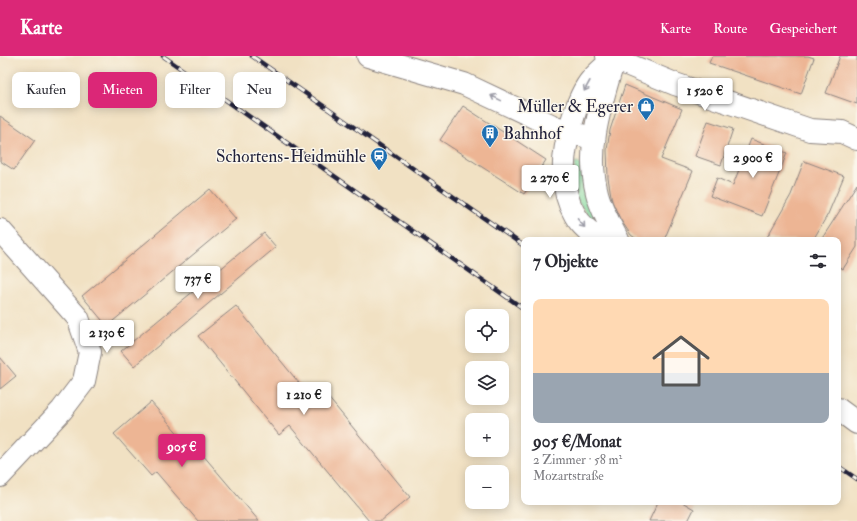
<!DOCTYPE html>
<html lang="de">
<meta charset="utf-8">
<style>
:root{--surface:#fff;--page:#f7f7f7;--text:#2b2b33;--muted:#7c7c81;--accent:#db2777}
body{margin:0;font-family:"IM FELL Double Pica",serif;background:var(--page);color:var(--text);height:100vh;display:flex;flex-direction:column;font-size:15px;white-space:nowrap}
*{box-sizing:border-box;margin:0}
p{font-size:13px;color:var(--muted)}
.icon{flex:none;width:22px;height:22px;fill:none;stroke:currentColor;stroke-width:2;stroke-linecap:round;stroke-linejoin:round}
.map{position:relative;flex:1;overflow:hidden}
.panel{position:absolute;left:521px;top:181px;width:320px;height:268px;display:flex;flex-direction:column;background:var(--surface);border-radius:8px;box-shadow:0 2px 10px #0003}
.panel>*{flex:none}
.top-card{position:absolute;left:12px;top:16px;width:380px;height:36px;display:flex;gap:8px}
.fabs{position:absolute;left:465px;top:253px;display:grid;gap:8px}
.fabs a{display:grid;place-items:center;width:44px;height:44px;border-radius:8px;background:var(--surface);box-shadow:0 2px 10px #0003;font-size:20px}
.price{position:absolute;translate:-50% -34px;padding:0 9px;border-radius:4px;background:#fff;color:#222;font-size:13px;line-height:26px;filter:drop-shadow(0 1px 2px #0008)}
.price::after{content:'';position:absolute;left:50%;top:24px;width:12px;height:9px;margin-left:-6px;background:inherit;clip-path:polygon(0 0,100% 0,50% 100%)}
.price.current{background:var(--accent);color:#fff}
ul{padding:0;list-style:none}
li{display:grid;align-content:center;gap:8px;height:212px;padding:0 12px}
li span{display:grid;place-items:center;height:124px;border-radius:8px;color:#555}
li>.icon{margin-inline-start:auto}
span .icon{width:72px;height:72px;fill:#fffc;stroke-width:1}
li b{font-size:17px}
h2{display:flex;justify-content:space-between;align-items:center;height:48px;padding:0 12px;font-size:17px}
.pill{padding:0 14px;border-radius:8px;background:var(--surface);box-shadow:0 2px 10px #0003;font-size:14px;line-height:36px}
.pill.current{background:var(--accent);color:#fff}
header{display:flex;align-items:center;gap:24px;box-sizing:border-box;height:56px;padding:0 20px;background:var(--accent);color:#fff}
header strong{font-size:19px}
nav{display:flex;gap:22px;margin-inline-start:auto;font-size:14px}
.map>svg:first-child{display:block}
</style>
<header>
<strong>Karte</strong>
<nav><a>Karte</a><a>Route</a><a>Gespeichert</a></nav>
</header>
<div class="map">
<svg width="857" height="465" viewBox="0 0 857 465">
<rect width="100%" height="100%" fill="#fbf7ec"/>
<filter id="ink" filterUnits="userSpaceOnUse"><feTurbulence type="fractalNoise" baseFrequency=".025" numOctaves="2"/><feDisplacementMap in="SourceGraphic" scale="8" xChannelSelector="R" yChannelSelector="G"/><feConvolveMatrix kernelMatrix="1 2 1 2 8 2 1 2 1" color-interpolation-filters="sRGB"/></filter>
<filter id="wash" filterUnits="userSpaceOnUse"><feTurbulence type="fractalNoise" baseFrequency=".012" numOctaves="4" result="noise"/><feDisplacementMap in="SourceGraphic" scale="16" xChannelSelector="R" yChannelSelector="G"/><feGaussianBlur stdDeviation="0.9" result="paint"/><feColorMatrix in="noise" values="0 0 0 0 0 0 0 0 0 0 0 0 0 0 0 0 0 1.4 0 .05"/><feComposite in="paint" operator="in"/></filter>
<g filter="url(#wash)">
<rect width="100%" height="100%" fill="#f1e1c3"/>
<path fill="#81da9f" stroke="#527e6d" d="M575 106 580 107 600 176 573 139Z"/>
<g id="blocks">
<path fill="#edb594" d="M712 0H808L814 2 801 38 709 7Z
M840 0H857V48L826 37Z
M625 29 682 53 661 103 693 115 664 184H638L631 179 620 163 612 145 608 122 607 94 610 74Z
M463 50 546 104 524 138 440 84Z
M0 60 35 84 14 114 0 105Z
M708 65 733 73 721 109 695 100Z
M751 83 787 97 762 160 710 140 717 122 733 129Z
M804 105 844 120 828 158 813 184H768L766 183 791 139Z
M857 128V191L843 213 838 210V184H821Z
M210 133 236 163 107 270 82 240Z
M264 177 276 191 134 310 121 295Z
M236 250 317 349 327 340 410 441 381 465H369L290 370 279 379 198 280Z
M0 301 16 320 0 333Z
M151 346 187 388 191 385 259 465H198L156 416 151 420 114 378Z
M658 446H682L694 453 688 465H649Z"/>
</g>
</g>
<g filter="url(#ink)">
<use href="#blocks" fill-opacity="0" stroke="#8a827f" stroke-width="1"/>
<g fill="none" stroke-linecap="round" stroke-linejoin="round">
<defs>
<path id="minor" d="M368 0 464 28 555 71 594 83
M607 0 675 28 810 74 842 76 857 83
M614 3C602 46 585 91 597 137 601 153 610 169 618 184
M0 174 78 262 90 296 84 325 62 354 0 420
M601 184C591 177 581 170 575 159 568 147 564 132 564 118 562 93 576 41 592 23 600 14 609 7 617 0
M838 353 857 367"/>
</defs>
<use href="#minor" stroke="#8a827f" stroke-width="24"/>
<use href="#minor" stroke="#fff" stroke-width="22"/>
<defs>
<path id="rail" d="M163 0 524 253
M252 0 524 190
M838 410 857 423"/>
</defs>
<use href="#rail" stroke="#22223b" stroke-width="4.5"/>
<use href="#rail" stroke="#fbf7ec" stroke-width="3" stroke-dasharray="9" stroke-linecap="butt"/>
</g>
<defs><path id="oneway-shaft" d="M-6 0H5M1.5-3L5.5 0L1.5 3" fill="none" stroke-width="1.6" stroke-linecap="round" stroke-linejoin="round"/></defs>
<g stroke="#9c9ca7">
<use href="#oneway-shaft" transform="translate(587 30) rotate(119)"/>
<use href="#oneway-shaft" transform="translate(496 42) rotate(-154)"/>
<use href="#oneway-shaft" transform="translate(581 167) rotate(50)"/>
</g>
</g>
<defs>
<symbol id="shop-pin" viewBox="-11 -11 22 30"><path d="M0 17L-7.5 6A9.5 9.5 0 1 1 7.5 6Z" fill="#1f6fb2" stroke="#fbf7ec"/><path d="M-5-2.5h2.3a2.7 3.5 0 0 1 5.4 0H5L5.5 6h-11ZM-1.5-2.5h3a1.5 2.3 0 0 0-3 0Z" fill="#fff"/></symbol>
<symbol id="building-pin" viewBox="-11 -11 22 30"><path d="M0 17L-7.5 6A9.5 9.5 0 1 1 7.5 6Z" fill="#1f6fb2" stroke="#fbf7ec"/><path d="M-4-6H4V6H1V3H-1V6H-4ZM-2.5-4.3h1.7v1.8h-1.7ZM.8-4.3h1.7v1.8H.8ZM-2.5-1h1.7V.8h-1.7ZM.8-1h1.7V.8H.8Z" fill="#fff"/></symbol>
<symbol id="station-pin" viewBox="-11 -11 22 30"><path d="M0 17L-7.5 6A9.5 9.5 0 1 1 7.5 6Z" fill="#1f6fb2" stroke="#fbf7ec"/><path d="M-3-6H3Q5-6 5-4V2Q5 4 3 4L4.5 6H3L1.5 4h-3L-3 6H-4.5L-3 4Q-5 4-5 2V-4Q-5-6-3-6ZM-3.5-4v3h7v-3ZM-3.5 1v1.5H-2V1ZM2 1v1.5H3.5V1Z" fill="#fff"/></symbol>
</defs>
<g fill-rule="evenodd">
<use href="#shop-pin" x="636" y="40" width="20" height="27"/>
<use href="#building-pin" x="480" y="67" width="20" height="27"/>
<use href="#station-pin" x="369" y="90" width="20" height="27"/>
</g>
<g text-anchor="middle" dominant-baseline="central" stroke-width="3" stroke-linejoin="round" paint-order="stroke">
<g font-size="17" fill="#22223b" stroke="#fbf7ec" text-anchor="end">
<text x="633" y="50">Müller &amp; Egerer</text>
<text x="503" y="77" text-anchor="start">Bahnhof</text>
<text x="366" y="100">Schortens-Heidmühle</text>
</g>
</g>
</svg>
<div class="fabs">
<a><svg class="icon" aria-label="locate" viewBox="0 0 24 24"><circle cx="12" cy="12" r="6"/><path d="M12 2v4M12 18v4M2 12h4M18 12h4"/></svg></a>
<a><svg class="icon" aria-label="layers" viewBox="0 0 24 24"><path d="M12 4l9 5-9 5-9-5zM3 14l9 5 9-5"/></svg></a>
<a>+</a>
<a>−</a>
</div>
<b class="price" style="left:705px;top:56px">1 520 €</b>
<b class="price" style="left:753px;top:123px">2 900 €</b>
<b class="price" style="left:550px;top:143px">2 270 €</b>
<b class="price" style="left:198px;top:244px">737 €</b>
<b class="price" style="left:107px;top:298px">2 130 €</b>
<b class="price" style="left:304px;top:360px">1 210 €</b>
<b class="price current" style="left:182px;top:412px">905 €</b>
<div class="top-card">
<a class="pill">Kaufen</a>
<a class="pill current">Mieten</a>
<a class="pill">Filter</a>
<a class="pill">Neu</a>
</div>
<section class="panel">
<h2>7 Objekte<svg class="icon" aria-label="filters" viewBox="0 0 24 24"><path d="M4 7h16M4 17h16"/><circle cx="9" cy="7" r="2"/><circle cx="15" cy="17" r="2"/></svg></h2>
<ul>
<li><span style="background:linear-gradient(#ffd9b3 60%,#9aa5b1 0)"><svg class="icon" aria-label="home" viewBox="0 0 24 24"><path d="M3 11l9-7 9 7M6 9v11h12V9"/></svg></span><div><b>905 €/Monat</b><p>2 Zimmer · 58 m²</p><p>Mozartstraße</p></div></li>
</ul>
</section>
</div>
